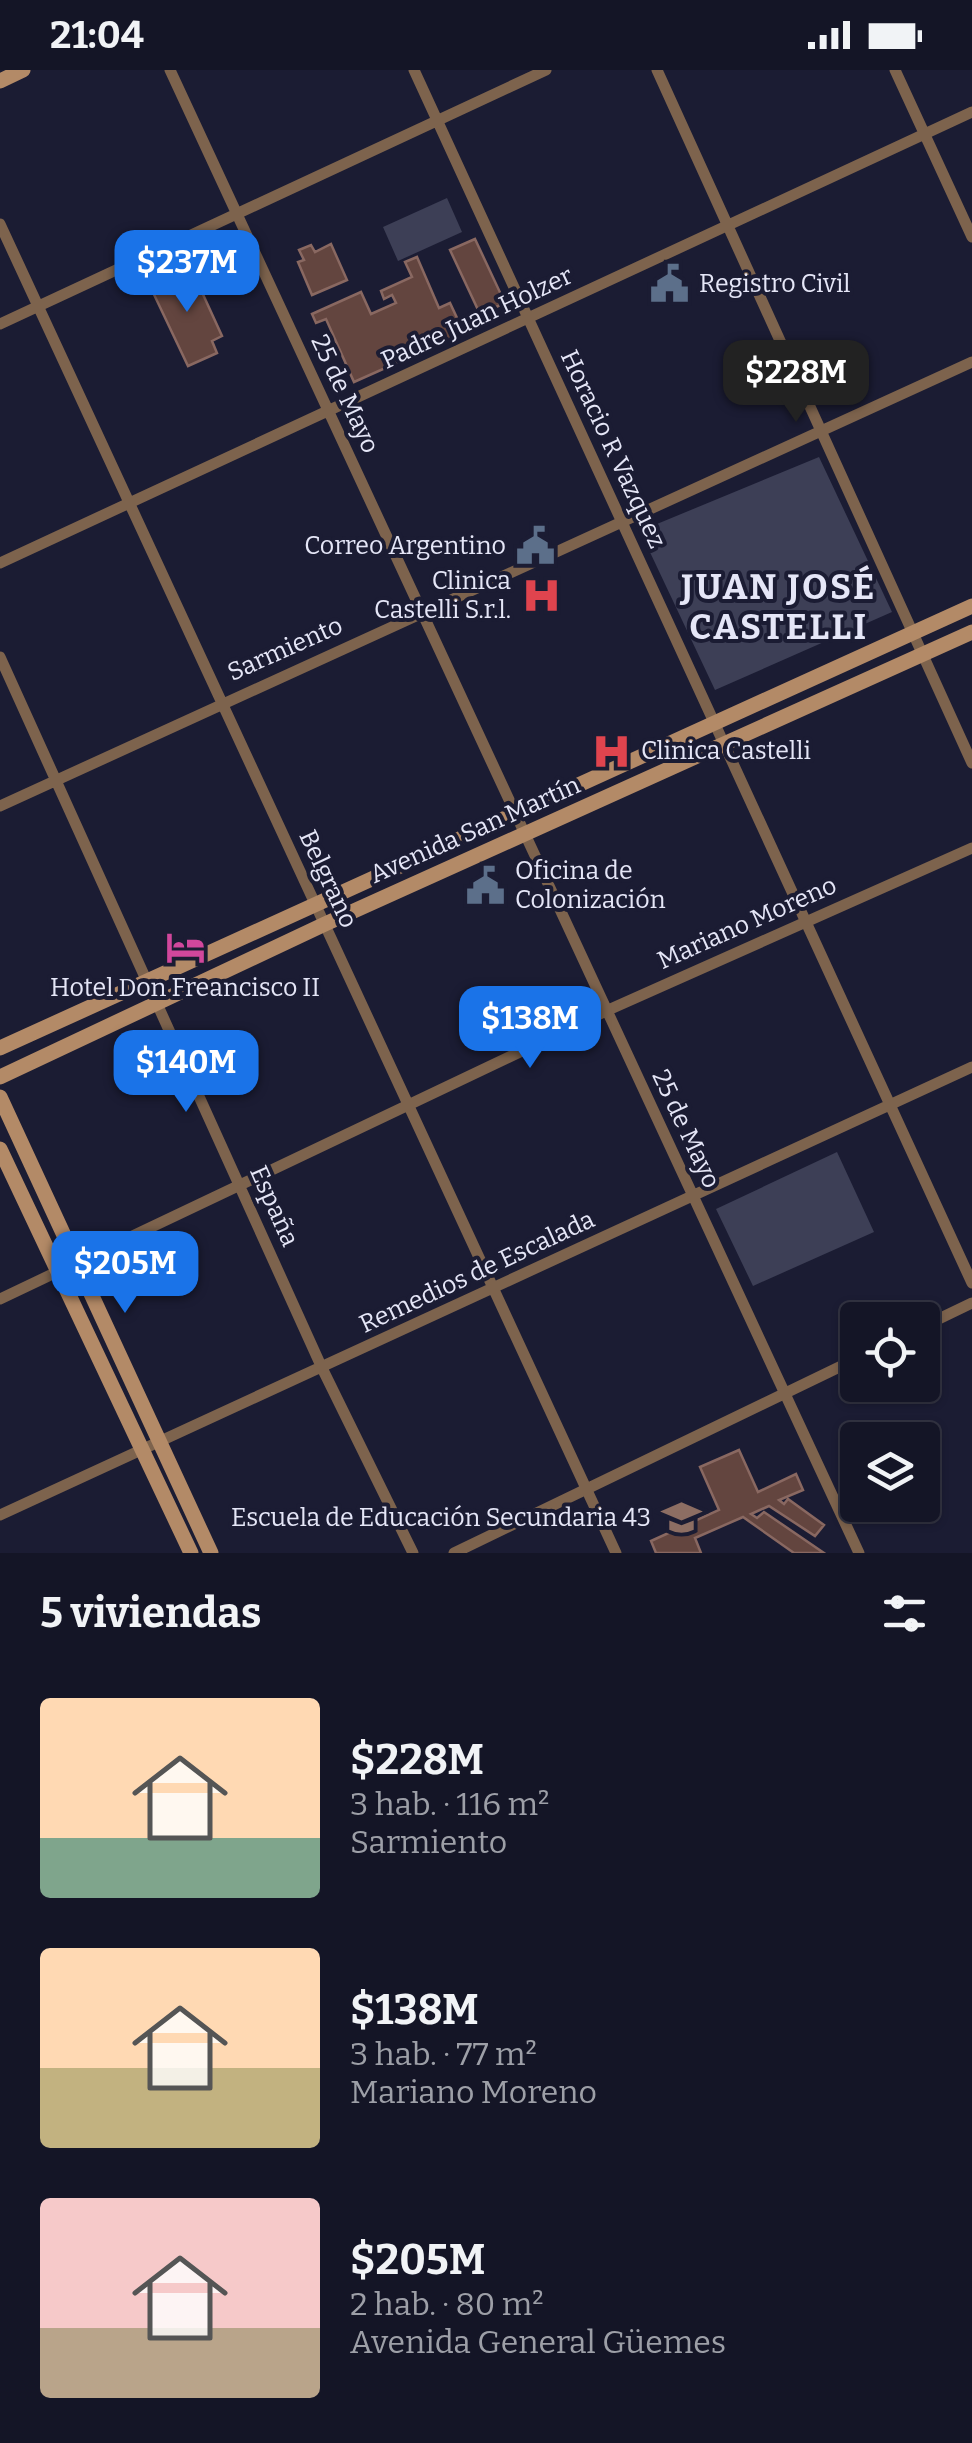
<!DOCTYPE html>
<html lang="es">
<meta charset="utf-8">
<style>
:root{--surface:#141526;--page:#1d1e2e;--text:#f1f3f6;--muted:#9d9fa7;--line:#333443;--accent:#1a73e8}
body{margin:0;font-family:Bitter,serif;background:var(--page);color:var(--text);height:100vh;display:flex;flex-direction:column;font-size:38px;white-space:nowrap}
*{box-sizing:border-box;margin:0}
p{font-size:32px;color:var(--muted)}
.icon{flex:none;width:55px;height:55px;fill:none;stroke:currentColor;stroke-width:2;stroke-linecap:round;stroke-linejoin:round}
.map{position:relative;height:1483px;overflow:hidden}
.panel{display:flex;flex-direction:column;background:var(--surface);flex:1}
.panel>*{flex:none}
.fabs{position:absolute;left:840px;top:1232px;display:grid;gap:20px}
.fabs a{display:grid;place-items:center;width:100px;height:100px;border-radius:10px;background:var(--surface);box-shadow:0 2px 8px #0004,0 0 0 2px var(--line);font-size:50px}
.price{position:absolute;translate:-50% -85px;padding:0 22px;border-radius:20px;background:var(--accent);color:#fff;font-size:32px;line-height:65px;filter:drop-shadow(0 2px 5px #0008)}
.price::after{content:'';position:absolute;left:50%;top:60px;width:30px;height:22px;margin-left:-15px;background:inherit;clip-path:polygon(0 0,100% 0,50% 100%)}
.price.active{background:#222;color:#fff}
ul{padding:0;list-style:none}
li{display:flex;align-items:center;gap:30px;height:250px;padding:0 40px}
li span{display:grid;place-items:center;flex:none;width:280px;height:200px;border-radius:10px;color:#555}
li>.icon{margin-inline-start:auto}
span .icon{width:120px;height:120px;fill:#fffc;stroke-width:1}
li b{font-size:42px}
h2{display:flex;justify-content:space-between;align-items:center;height:120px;padding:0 40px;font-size:42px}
.status{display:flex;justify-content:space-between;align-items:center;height:70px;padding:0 50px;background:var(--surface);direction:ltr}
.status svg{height:28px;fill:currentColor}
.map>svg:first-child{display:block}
</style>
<div class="status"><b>21:04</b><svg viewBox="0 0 49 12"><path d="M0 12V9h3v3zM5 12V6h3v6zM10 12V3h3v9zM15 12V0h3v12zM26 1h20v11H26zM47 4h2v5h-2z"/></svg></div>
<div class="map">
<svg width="972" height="1483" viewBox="0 0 972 1483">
<rect width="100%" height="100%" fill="#1b1c33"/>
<path fill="#3d3f56" d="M447 128 462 162 398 191 383 157Z
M819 387 892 542 715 620 640 461Z
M837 1082 874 1162 753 1216 716 1139Z"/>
<path fill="#63453f" stroke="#896861" stroke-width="2.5" d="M475 169 505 233 480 244 450 180Z
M331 174 347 210 312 225 298 192 304 190 299 180 311 175 315 182Z
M417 187 439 238 450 233 464 263 354 312 326 249 316 253 312 244 361 222 371 244 396 233 392 225 384 229 381 221 412 207 405 192Z
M190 196 222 266 212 271 217 283 188 296 149 214Z
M739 1380 758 1422 796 1404 803 1420 779 1430 784 1434 788 1429 824 1455 815 1466 769 1436 751 1444 757 1448 764 1442 824 1483H794L743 1447 695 1468 701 1483H656L651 1471 719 1440 700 1397Z"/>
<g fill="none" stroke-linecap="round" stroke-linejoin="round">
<path stroke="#7d634d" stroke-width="11" d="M170 0 859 1483
M414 0 972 1213
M657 0 972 693
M895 0 972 167
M0 154 616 1483
M0 254 546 0
M0 493 972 42
M0 587 322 1298 413 1483
M0 736 972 292
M0 1229 606 941 972 778
M922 1257 972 1233
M0 1445 972 997
M454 1483 858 1288"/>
<path stroke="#b38a67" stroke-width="15" d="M0 11 23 0
M0 978 972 536
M0 1007 325 854 972 562
M0 1027 211 1483
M0 1079 191 1483"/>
</g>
<defs>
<symbol id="civic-bare" viewBox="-9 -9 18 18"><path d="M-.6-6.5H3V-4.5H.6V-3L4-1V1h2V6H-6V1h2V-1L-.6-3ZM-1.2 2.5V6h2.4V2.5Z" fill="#5c6f8a" stroke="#1b1c33" stroke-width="2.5" paint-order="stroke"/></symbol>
<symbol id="hospital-bare" viewBox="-9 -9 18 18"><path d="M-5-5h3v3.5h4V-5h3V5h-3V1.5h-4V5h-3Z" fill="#e0444e" stroke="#1b1c33" stroke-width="2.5" paint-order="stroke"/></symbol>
<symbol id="hotel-bare" viewBox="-9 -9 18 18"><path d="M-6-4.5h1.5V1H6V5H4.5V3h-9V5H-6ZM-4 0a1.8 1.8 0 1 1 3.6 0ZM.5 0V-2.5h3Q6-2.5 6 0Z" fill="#d1479c" stroke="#1b1c33" stroke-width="2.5" paint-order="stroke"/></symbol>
<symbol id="school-bare" viewBox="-9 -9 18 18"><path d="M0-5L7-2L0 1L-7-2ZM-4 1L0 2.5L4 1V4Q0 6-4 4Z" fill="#8d6e63" stroke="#1b1c33" stroke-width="2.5" paint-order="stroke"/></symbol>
</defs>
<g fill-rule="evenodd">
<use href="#civic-bare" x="642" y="186" width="55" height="55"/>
<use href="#civic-bare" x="508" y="448" width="55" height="55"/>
<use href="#hospital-bare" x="514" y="498" width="55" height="55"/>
<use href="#hospital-bare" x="584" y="654" width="55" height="55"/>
<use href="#civic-bare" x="458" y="788" width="55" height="55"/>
<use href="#hotel-bare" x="158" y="850" width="55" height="55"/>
<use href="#school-bare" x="654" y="1420" width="55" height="55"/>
</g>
<g text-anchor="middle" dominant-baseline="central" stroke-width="8" stroke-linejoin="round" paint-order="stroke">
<g font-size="25" fill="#e5e6f7" stroke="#1b1c33" text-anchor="start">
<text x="699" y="214">Registro Civil</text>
<text x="506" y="476" text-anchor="end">Correo Argentino</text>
<text x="511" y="511" text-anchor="end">Clinica<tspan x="511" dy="29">Castelli S.r.l.</tspan></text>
<text x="641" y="681">Clinica Castelli</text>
<text x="515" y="801">Oficina de<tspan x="515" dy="29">Colonización</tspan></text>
<text x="185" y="918" text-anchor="middle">Hotel Don Freancisco II</text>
<text x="651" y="1448" text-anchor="end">Escuela de Educación Secundaria 43</text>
</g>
<g font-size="25" fill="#e5e6f7" stroke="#1b1c33">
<text transform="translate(477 248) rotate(-25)">Padre Juan Holzer</text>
<text transform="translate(345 324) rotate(65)">25 de Mayo</text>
<text transform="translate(613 379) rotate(65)">Horacio R Vazquez</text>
<text transform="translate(285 579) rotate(-24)">Sarmiento</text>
<text transform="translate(475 760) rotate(-24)">Avenida San Martín</text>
<text transform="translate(328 809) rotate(65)">Belgrano</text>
<text transform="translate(747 853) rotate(-24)">Mariano Moreno</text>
<text transform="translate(686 1059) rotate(65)">25 de Mayo</text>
<text transform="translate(274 1136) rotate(66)">España</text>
<text transform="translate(477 1202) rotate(-25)">Remedios de Escalada</text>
</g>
<g font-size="35" font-weight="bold" letter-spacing="2.5" fill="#e5e6f7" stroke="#1b1c33">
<text x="779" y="517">JUAN JOSÉ<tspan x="779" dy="40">CASTELLI</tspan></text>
</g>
</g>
</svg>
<div class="fabs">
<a><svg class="icon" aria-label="locate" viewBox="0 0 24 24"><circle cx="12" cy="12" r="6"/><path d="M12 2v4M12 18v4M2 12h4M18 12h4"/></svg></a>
<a><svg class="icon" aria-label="layers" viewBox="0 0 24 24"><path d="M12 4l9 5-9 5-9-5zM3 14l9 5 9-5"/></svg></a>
</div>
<b class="price" style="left:187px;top:245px">$237M</b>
<b class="price active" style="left:796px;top:355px">$228M</b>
<b class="price" style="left:530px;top:1001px">$138M</b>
<b class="price" style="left:186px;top:1045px">$140M</b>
<b class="price" style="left:125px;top:1246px">$205M</b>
</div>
<section class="panel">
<h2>5 viviendas<svg class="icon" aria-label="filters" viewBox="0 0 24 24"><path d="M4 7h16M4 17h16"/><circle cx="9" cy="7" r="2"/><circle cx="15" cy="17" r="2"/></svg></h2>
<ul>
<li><span style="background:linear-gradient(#ffd9b3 70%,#7fa58c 0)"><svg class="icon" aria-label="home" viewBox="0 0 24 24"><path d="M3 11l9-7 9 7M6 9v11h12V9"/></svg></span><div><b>$228M</b><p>3 hab. · 116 m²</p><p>Sarmiento</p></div></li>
<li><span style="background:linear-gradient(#ffd9b3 60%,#c2b280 0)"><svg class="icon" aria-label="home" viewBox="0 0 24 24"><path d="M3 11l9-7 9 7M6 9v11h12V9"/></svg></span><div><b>$138M</b><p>3 hab. · 77 m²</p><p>Mariano Moreno</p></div></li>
<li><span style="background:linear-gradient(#f6c9c9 65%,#b9a48a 0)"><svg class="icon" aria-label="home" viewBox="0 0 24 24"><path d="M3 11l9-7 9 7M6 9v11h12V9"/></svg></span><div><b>$205M</b><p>2 hab. · 80 m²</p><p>Avenida General Güemes</p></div></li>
</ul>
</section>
